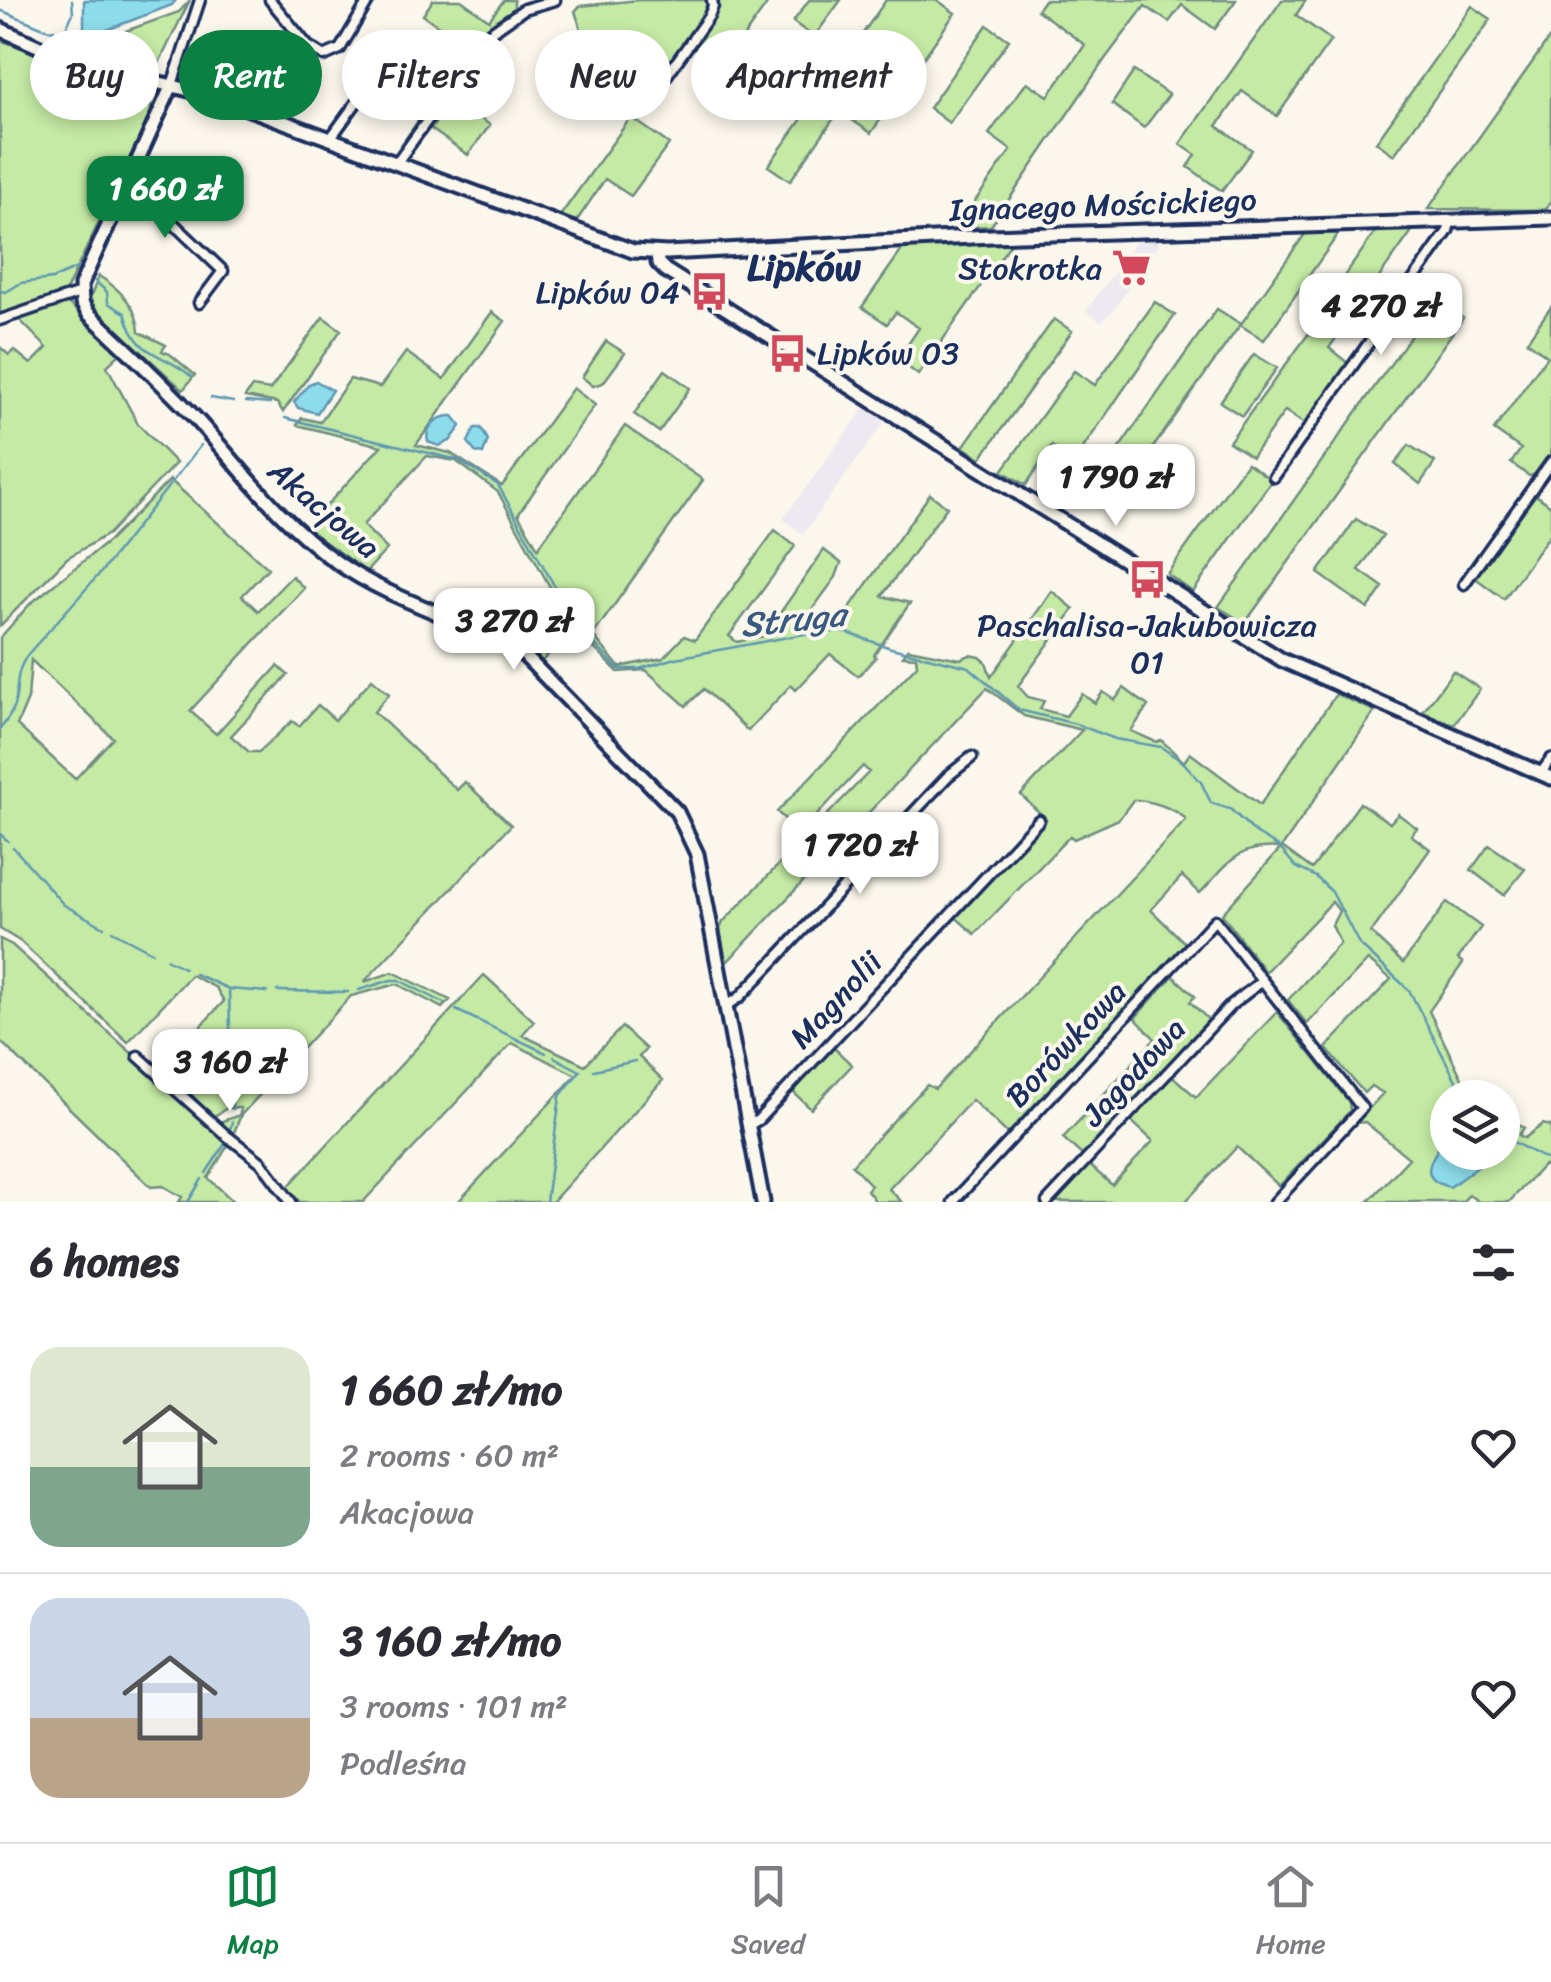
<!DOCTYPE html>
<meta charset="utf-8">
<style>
:root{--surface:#fff;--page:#f7f7f7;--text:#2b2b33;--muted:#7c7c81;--line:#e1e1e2;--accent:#0b8043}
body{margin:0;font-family:Sriracha,sans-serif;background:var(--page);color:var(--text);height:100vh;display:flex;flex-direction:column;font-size:38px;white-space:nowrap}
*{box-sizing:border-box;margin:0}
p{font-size:32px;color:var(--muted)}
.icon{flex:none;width:55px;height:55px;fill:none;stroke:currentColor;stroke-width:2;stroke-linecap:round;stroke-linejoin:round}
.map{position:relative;height:1202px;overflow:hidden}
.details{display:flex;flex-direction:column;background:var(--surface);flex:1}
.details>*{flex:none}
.guide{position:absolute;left:30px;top:30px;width:1000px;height:90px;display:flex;gap:20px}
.fabs{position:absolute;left:1430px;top:1080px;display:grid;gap:20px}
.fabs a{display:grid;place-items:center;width:90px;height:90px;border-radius:50%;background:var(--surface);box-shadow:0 5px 15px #0003;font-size:50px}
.price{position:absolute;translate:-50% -85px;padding:0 22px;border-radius:20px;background:#fff;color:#222;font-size:32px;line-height:65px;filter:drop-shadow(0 2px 5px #0008)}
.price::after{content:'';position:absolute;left:50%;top:60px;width:30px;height:22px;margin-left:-15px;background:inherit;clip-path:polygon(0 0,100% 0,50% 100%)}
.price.selected{background:var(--accent);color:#fff}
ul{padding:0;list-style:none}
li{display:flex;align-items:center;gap:30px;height:250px;padding:0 30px}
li+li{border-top:2px solid var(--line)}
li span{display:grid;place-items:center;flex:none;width:280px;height:200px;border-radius:30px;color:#555}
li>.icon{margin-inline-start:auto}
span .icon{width:120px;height:120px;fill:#fffc;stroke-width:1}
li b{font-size:42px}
h2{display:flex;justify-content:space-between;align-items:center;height:120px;padding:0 30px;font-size:42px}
.chip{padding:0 35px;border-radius:45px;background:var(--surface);box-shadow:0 5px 15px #0003;font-size:35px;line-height:90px}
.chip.selected{background:var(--accent);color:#fff}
.tabs{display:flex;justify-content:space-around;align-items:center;height:140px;border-top:2px solid var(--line);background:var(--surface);font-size:28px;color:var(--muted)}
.tabs a{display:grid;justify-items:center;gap:5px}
.tabs .selected{color:var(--accent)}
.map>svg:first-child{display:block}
</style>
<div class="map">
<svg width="1551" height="1202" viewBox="0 0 1551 1202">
<rect width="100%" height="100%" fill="#fbf7ec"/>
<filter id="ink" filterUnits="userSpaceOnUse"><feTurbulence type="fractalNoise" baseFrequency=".01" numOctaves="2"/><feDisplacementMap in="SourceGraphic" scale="20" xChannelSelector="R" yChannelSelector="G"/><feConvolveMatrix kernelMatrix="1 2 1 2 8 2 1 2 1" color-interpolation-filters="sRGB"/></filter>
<g filter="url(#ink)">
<path fill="#ece9f0" d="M1157 239 1159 244 1113 311 1101 322 1086 311 1137 240Z
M865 407 888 417 803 534 783 519Z"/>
<path fill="#c4eaa4" stroke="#708c81" stroke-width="2.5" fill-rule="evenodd" d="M190 0 157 67 117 59 95 42 179 12Z
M433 0H461L489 20 504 0H514V9L483 35 398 156 394 155 469 48 423 15Z
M639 0H708L710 6 667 69 626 41 602 74V60L586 45 575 11 580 6Z
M715 0H770L723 66 693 45 713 17Z
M809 0H841L814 37 793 22Z
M886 0H937L955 13 871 133 839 111 790 181 768 166 804 116 783 101 822 44 845 59Z
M1044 0H1236L1215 29 1182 5 1169 22 1145 6 1105 59 991 226 956 228 1011 150 989 134 1027 82 1048 96 1085 45 1037 10Z
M1282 0H1306L1296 15 1331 40 1277 116 1242 91 1217 126 1252 150 1222 191 1188 167 1196 155 1180 144Z
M1472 6 1491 19 1394 155 1376 142Z
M987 25 1009 40 949 123 929 108Z
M1551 36V201L1545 210 1428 209Z
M0 40 124 85 151 98V113L64 295 0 316Z
M1134 71 1169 95 1144 128 1112 104Z
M453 99 490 125 468 155 431 129Z
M631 117 669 144 631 196 605 179 576 222 560 216Z
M1376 231H1412L1329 348 1349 364 1306 425 1285 411 1252 457 1229 442 1312 329 1309 326Z
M1339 233 1264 340 1240 325 1130 480 1108 464 1217 309 1241 324 1305 234Z
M1011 243 918 375 898 359 919 328 896 312 887 324 862 307 904 247Z
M99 276C120 289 138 307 139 332L166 345 162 351 170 354 195 375 183 390 97 311 90 298Z
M1437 299 1463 318 1245 623 1218 607Z
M67 302 122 352 107 366 138 424 176 463 108 534 67 558 0 626V347L9 355 14 350 31 364 47 348 17 317Z
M1155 302 1175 315 1074 461 1052 446 1026 485 1002 471 1074 371 1095 385Z
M1551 307V456L1538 474 1529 476 1511 463 1521 449 1494 430 1547 356 1527 341Z
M492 312 505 321 416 445 450 453 502 486 573 388 595 405 518 514 538 548 625 426 703 480 593 635 619 667 663 658 684 636 695 640 775 530 795 546 729 636 737 642 764 636 824 550 841 563 836 577 803 622 810 621 814 624 837 626 930 494 947 507 882 596 910 603 874 655 876 657 858 676 830 654 796 690 791 685 748 731 704 689 686 706 646 670 618 672 574 628 542 661 507 637 551 589 498 492 456 461 427 456 363 525 387 549 366 572 306 528 381 446 297 425 302 418 320 422 350 379 380 387 406 352 444 379Z
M323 317 341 330 283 412 277 403 245 397 252 387 270 390Z
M1054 319 1072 331 981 458 963 447Z
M606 341 625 353 603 383 593 386 582 377Z
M1254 354 1277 368 1242 416 1220 402Z
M665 370 690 388 659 432 634 414Z
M1409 445 1435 462 1420 484 1395 464Z
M1247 463 1272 480 1193 592 1167 574Z
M170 480 268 568 242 596 258 611 292 576 304 588 190 711 216 734 278 666 288 675 231 736 249 752H259L292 721 299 726 318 705 335 720 372 679 389 694 374 712 457 790 465 782 511 825 364 982 393 972 450 1000 442 1008 397 984 351 996 241 1115 233 1135 219 1122 240 1115V1108H227L213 1117 164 1066 224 1001 216 988 191 975 128 1042 21 942 0 929V638L30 604 111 539ZM31 660 113 738 75 779 17 725 28 699Z
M1534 494 1551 506V533L1504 599 1474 577Z
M1356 519 1383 535 1359 570 1383 587 1368 609 1318 573Z
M1052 591 1074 609 1018 686 1028 697 1044 701 1040 709 1066 716 1082 694 1095 703 1103 692 1115 700 1124 688 1148 706 1131 731 1156 742 1161 740 1184 762 1190 753 1260 805 1336 694 1375 711 1282 847 1312 869 1360 803 1390 823 1398 814 1417 828 1411 835 1430 849 1371 933 1403 963 1447 902 1481 927 1458 959 1463 963 1429 1011 1471 1097 1448 1098V1152H1502L1503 1116 1524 1128 1519 1135 1525 1138 1543 1124 1551 1126V1170L1544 1165 1509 1202H1479L1469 1195 1462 1202H1368L1409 1158 1365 1122 1356 1123 1383 1093 1371 1086 1364 1093 1326 1048 1391 979 1368 960 1307 1024 1288 1000 1340 943 1332 925 1339 911 1332 902 1265 972 1222 914 1281 848C1237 844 1228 864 1200 893L1182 876 1151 910 1186 944 1009 1135 972 1100 889 1189 902 1202H876L867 1190 871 1185 852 1165 927 1085 935 1089 1186 820C1178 809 1147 799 1133 800L1119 819 1074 839 1070 836 975 934 954 916 1046 819 1021 795 1082 730 1024 716 987 688 726 963 720 929 723 922 869 772 863 766 800 833 777 812 917 665 916 657 903 656 908 649 960 659 970 655 980 657 986 662 991 677Z
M1453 671 1480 689 1454 725 1423 712Z
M1489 845 1525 869 1504 895 1471 870Z
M0 939 12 945 230 1142 208 1178 234 1202H179L182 1197 163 1186 151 1187 0 1041Z
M484 975 534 1021 522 1035 585 1065 622 1027 646 1049 639 1057 663 1080 552 1202H458L576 1075 512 1043 363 1202H300L286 1189Z
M1173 976 1195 996 1190 1002 1211 1022 1084 1157 1063 1138 1155 1039 1135 1018Z
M1277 1012 1349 1102 1350 1111 1279 1186 1237 1147 1185 1202H1050L1087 1163 1112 1185 1153 1141 1129 1119 1170 1074 1196 1097Z
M832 1046 852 1065 811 1109 791 1090Z"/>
<path fill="#8ddceb" stroke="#5f97b3" stroke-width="2.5" d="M84 0H176L172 5 91 36 84 29Z
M316 381 332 390 317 413 298 408 294 402 309 384Z
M453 416 461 426 450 441 439 446 428 442C424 426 439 415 453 416Z
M475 428H481L488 440 483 454 475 452 468 442Z
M1447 1135 1448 1152 1492 1153 1490 1157 1450 1187C1413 1179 1434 1155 1447 1135Z"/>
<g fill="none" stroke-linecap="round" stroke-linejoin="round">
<path stroke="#5f97b3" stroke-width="2.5" d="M0 10 49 30 54 29
M67 26 73 13 72 0
M95 281 107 292 108 303 125 313C139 360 157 348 191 376
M0 291 6 292 21 283 52 279 77 268
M211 398 233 402
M246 402 270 404
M285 418 458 460 498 485 575 623 618 669H639L676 658 815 632H845L891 648 969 667 1019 710 1076 724 1115 739 1161 747 1183 762 1201 782 1211 803 1230 809 1257 834 1279 847 1296 867 1316 877 1332 892 1359 944 1409 990 1465 1098
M0 729C28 697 7 684 28 654L102 571 201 445
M0 834 8 841
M13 847 64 905 104 927
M112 931 152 952
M166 959 184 968
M195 974 229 989 267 992
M229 989 232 1109
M359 990 391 980H399L444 1003
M277 991 348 992
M456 1010 546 1053
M594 1070 635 1061
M229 1133 232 1122
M1502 1136 1551 1162
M206 1173 225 1144
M188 1202 202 1179
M546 1202 560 1096 580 1071 554 1057"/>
<defs>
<path id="street" d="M270 0 308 46 324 56 340 49 369 0
M665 78 709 16 713 6 712 0
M172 85 200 0
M330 139 374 78
M396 164 491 32 524 9 555 0
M129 181 223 271 199 303
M0 320 80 293
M1274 477 1448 231 1450 222
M1464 584 1551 462
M1540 774 1551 759
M727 1006 740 997 948 776 972 757
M138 1056 227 1136 261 1162 291 1202
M751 1124 758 1120 1039 820
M953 1202 1215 920 1362 1108 1275 1202
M1047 1202 1231 1005 1262 981"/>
<path id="secondary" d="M0 29 73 62 214 96 633 251 667 253 991 236 1551 218
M172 85 81 285 82 303 88 313C125 348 163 383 198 421 243 471 282 524 338 563 395 603 464 618 523 654L677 812 697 854 763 1202
M657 253 658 263 665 270 1282 660 1551 778"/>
</defs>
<use href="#street" stroke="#1b2f5e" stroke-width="15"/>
<use href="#secondary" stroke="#1b2f5e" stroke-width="19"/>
<use href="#street" stroke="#fbf7ec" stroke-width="8"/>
<use href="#secondary" stroke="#fbf7ec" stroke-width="11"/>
</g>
</g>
<defs>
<symbol id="supermarket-bare" viewBox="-9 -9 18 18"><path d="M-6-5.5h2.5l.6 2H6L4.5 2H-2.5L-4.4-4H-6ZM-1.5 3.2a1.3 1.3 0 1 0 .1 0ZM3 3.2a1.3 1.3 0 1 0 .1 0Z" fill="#d1495b" stroke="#fbf7ec" stroke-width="2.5" paint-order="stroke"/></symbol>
<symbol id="bus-bare" viewBox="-9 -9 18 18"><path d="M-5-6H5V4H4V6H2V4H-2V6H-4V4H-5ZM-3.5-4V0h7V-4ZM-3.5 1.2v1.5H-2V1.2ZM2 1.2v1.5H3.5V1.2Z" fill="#d1495b" stroke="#fbf7ec" stroke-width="2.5" paint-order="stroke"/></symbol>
</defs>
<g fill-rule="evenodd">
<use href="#supermarket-bare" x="1104" y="240" width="55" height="55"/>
<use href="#bus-bare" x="682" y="264" width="55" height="55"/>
<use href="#bus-bare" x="760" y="326" width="55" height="55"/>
<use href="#bus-bare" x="1120" y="552" width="55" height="55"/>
</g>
<g text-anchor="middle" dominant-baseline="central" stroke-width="8" stroke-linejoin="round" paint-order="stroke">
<g font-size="32" fill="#1b2f5e" stroke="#fbf7ec">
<text transform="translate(1103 205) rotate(-2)">Ignacego Mościckiego</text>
<text transform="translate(324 509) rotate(40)">Akacjowa</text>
<text transform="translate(836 1000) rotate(-47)">Magnolii</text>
<text transform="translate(1066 1044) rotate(-47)">Borówkowa</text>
<text transform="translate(1134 1072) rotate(-47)">Jagodowa</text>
</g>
<g font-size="32" fill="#1b2f5e" stroke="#fbf7ec" text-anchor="end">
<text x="1102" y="268">Stokrotka</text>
<text x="680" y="292">Lipków 04</text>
<text x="817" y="353" text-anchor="start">Lipków 03</text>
<text x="1147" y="625" text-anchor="middle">Paschalisa-Jakubowicza<tspan x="1147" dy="37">01</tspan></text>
</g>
<g font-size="35" font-style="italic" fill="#385a81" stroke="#fbf7ec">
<text transform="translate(793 619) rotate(-6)">Struga</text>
</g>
<g font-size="38" font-weight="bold" fill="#1b2f5e" stroke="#fbf7ec">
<text x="804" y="267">Lipków</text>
</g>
</g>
</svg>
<div class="fabs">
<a><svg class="icon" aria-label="layers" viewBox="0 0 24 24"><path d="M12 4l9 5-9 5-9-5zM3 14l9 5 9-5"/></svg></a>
</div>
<b class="price selected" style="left:165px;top:241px">1 660 zł</b>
<b class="price" style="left:1381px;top:358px">4 270 zł</b>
<b class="price" style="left:1116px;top:529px">1 790 zł</b>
<b class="price" style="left:514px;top:673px">3 270 zł</b>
<b class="price" style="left:860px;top:897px">1 720 zł</b>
<b class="price" style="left:230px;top:1114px">3 160 zł</b>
<div class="guide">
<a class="chip">Buy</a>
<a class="chip selected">Rent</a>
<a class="chip">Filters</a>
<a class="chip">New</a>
<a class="chip">Apartment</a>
</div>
</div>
<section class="details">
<h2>6 homes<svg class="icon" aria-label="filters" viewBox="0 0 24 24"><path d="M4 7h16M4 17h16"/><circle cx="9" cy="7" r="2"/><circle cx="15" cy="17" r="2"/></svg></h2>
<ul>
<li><span style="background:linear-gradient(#dfe7d0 60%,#7fa58c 0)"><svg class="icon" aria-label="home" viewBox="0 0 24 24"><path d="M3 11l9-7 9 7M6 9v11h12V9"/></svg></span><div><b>1 660 zł/mo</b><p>2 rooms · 60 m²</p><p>Akacjowa</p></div><svg class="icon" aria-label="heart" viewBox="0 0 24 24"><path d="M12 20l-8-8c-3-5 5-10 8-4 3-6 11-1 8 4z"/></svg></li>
<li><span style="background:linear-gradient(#c9d6e8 60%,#b9a48a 0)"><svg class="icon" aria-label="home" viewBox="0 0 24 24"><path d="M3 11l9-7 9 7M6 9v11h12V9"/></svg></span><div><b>3 160 zł/mo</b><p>3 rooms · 101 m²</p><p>Podleśna</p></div><svg class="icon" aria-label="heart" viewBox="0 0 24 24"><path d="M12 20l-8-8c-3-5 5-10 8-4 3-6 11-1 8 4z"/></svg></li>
</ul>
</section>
<nav class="tabs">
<a class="selected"><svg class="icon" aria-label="map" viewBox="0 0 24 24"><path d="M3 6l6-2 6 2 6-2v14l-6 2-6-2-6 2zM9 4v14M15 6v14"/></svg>Map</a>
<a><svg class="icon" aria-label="saved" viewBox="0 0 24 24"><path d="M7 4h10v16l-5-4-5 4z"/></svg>Saved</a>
<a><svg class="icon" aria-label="home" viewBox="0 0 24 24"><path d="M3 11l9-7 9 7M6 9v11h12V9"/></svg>Home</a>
</nav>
